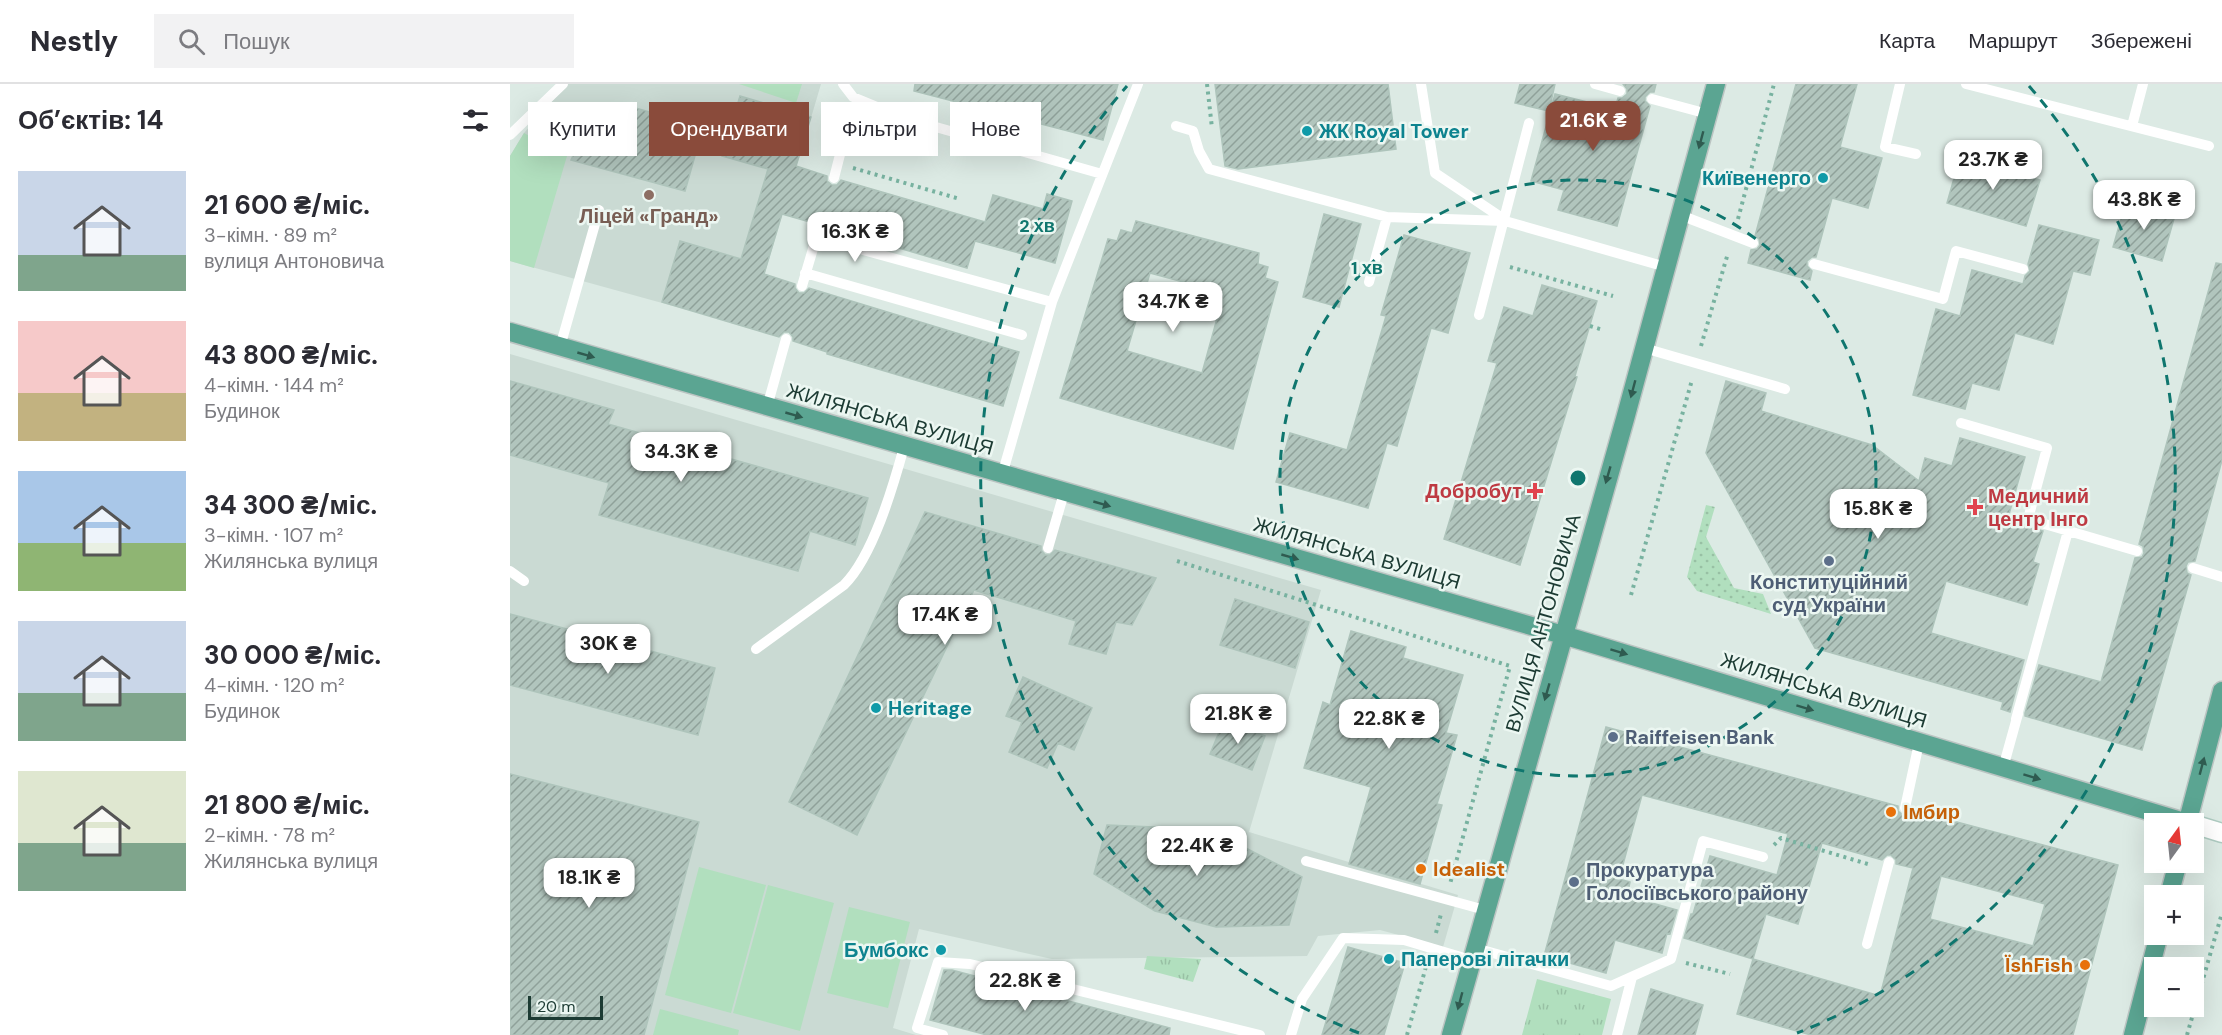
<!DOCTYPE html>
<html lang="uk">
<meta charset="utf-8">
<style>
:root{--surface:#fff;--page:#f2f2f3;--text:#2b2b33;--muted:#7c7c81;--line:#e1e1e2;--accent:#8a4b3b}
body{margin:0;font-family:"DM Sans",sans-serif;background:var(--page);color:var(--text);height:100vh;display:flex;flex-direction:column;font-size:22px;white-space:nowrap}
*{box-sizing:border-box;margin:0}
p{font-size:20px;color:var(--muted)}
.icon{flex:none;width:33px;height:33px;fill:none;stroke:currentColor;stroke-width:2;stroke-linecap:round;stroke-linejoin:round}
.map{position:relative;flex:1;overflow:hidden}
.drawer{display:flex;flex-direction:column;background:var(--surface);width:510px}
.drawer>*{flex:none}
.guide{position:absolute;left:18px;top:18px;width:570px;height:54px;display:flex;gap:12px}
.needle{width:39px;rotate:15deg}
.fabs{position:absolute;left:1634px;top:729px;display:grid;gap:12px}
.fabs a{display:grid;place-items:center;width:60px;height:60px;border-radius:0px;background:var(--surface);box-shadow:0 6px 24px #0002;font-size:30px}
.scale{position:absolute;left:18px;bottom:15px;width:75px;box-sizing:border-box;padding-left:6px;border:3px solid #1c3b33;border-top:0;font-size:16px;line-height:21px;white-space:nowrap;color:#1c3b33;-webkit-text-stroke:4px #ecf7f2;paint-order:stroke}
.price{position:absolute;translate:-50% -51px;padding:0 14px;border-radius:12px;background:#fff;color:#222;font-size:20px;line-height:39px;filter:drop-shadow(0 2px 3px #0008)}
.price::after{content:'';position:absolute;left:50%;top:36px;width:18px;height:14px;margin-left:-9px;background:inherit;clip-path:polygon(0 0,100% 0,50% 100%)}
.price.active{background:var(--accent);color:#fff}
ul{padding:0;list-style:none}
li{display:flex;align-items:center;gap:18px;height:150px;padding:0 18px}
li span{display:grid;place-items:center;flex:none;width:168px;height:120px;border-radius:0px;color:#555}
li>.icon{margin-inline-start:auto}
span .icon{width:72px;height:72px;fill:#fffc;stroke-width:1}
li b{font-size:26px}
h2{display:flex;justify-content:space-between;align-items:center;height:72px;padding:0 18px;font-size:26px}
.pill{padding:0 21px;border-radius:0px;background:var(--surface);box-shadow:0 6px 24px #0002;font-size:21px;line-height:54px}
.pill.active{background:var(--accent);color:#fff}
header{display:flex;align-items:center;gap:36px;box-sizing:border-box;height:84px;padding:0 30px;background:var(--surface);border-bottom:2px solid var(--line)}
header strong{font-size:28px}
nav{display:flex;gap:33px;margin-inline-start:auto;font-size:21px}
.search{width:420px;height:54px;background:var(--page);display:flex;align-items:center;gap:15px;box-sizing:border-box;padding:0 21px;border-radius:0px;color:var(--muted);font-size:22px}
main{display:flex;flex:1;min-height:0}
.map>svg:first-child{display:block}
</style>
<header>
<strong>Nestly</strong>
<div class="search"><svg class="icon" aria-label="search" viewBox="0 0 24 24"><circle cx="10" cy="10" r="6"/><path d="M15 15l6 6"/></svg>Пошук</div>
<nav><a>Карта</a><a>Маршрут</a><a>Збережені</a></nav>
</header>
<main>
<section class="drawer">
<h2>Об’єктів: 14<svg class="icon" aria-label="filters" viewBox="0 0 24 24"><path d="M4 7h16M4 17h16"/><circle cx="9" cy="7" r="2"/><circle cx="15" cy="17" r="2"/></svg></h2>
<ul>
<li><span style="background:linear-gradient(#c9d6e8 70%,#7fa58c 0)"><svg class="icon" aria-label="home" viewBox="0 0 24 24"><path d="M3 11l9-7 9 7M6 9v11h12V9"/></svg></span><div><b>21 600 ₴/міс.</b><p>3-кімн. · 89 m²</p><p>вулиця Антоновича</p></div></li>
<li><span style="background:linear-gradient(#f6c9c9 60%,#c2b280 0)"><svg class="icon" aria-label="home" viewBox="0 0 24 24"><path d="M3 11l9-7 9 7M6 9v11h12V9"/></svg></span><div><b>43 800 ₴/міс.</b><p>4-кімн. · 144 m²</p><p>Будинок</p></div></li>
<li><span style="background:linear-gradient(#a9c7e8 60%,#8fb573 0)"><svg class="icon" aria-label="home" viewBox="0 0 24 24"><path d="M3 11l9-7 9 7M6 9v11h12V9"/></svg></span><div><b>34 300 ₴/міс.</b><p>3-кімн. · 107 m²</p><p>Жилянська вулиця</p></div></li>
<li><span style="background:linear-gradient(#c9d6e8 60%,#7fa58c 0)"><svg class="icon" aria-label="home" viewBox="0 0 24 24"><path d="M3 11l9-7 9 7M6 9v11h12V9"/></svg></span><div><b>30 000 ₴/міс.</b><p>4-кімн. · 120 m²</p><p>Будинок</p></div></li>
<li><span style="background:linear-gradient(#dfe7d0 60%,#7fa58c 0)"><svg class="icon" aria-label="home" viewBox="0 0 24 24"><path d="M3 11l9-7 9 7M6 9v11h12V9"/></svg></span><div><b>21 800 ₴/міс.</b><p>2-кімн. · 78 m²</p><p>Жилянська вулиця</p></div></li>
</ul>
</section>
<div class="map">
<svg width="1712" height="951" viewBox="0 0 1712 951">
<defs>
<pattern id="grass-dots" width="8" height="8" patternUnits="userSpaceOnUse" patternTransform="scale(1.5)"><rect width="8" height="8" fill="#b1dfbe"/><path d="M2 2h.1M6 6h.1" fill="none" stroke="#98c0a4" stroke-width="1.8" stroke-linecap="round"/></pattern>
<pattern id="park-tufts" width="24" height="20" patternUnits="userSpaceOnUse" patternTransform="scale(1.5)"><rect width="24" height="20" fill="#b1dfbe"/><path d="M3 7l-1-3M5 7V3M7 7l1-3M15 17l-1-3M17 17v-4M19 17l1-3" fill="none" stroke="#98c0a4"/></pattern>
<pattern id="building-hatch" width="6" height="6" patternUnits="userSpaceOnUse" patternTransform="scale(1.5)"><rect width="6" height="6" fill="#b1c5bd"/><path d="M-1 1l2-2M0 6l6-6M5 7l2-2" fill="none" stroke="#8fa19a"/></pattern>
</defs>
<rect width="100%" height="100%" fill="#dceae4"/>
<path fill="#cadad3" d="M57 0H311L239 243 0 177V72L14 49Z
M0 270 811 506 739 748 948 811 933 863 870 846 808 852 797 872 542 875 409 845 383 944 406 951H0Z"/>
<path fill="url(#grass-dots)" d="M1196 421 1205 423 1196 453 1224 504 1253 510 1261 530 1187 507 1177 493Z"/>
<path fill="url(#park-tufts)" d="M637 872 691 875 683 898 634 885Z
M1027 895 1101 915 1092 951H1012Z"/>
<path fill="#b1dfbe" d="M229 0H292L286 19Z
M14 49 57 72 24 184 0 177V72Z
M189 783 256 801 221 929 155 911Z
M258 801 324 819 290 947 223 929Z
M339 823 400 838 378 924 317 909Z
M150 925 229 946 228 951H143Z"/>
<path fill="url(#building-hatch)" stroke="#aec4bb" stroke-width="1.5" fill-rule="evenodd" d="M405 0H608L593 56 404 7Z
M705 0H878L886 65 728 85 715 82Z
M1010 0H1045L1039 27 1005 19Z
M1113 0H1146L1144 8H1140L1135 13V17L1140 22 1107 142 1048 126 1054 106 1021 97 1045 10 1105 25 1108 14H1112L1117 10V5Z
M1286 0H1347L1330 63 1372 74 1358 124 1322 114 1306 173H1302L1297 177V182L1302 187 1300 196 1238 179 1241 166 1247 165 1250 161 1249 155 1245 152Z
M230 12 301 33 286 82 317 92V97L322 101H327L331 96 475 138 483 111 533 125 537 110 562 117 545 179 465 157 457 184 317 143V139L313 134H308L303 139 272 130 254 190 285 200V204L289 209H294L299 204 509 268 493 322 317 270V268L283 257V253L279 248H274L269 253 152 218 170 157 231 175 258 85 212 72Z
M112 20 153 32 150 42 190 54 175 107 61 76 85 23 109 30Z
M1450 73 1530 96 1516 142 1437 119Z
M1616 117 1665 131 1652 177 1603 163Z
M814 130 851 140 829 223 793 213Z
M626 137 749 169 748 180 758 183 755 194 768 198 723 365 550 314 598 155 607 157 611 146 622 149ZM640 189 714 209 692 289 617 267Z
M1529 141 1589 156 1580 191 1563 187 1543 260 1505 249 1489 306 1462 299 1455 325 1403 311 1426 225 1450 232 1462 186 1513 200 1515 192 1520 187 1518 180Z
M894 151 960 169 938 249 921 244 887 362 877 359 858 424 766 398 780 349 837 366 876 232 871 231Z
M1706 179 1712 180V376L1685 477 1678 478 1676 482 1677 489 1681 491 1632 666 1515 632V629L1529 581 1591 598 1625 474 1632 473 1634 469 1633 462 1629 460Z
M1032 201 1087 217 1065 292 1067 293 1010 481 934 455 987 279 978 277 994 223 1023 232Z
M0 297 104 326 98 340 358 414 345 461 300 447 288 487 89 431 99 399 0 371Z
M1216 297 1256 309 1251 327 1362 361 1409 397 1415 374 1442 382 1450 354 1515 373 1498 434 1511 438 1516 442 1533 447 1523 478 1529 480 1517 521 1436 497 1421 549 1514 576 1500 628 1491 625 1493 618 1305 564 1196 369Z
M415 428 531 462V466L535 471H540L545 466 646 494 622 541 606 538 596 570 559 560 566 537 464 506 347 751 279 718Z
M725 515 799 538 785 584 710 561Z
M0 530 205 584 188 651 0 601Z
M841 547 896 563 893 574 953 591 936 649 947 651 927 720 932 721 910 800 839 780 861 703 794 684 813 618 820 621Z
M513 593 582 624 564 666 548 659 537 684 499 668 512 638 496 632Z
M714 636 755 652 742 686 700 670Z
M1096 643 1388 722V727L1393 731H1398L1402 726 1608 781 1563 951H1301L1227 930 1243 875 1174 854 1181 830H1183L1200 772 1267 791 1278 750 1132 711 1109 795 1120 798 1117 812 1167 826 1160 850 1157 849 1152 869 1105 856 1096 889 1034 872ZM1312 759 1372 776 1377 771H1381L1386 776V780L1403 784 1370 912 1243 875 1256 830 1288 840ZM1431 792 1535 820 1523 862 1420 835Z
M0 690 189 738 134 951H0Z
M597 741 668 744 728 760 792 793 779 841 706 843 645 827 584 790Z
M838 863 895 879 874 951H812Z
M434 886H442L660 944 659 951H477L420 936Z
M1141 905 1193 921 1185 951H1128Z"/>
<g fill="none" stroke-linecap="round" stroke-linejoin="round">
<defs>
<path id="secondary" d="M1683 740 1712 749"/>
<path id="primary" d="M0 248 1053 551 1678 739
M1677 740 1712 607
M1659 812 1668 778
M941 951 1115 335 1206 0
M1623 951 1649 850"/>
</defs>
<use href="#secondary" stroke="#aecbc1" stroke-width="21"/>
<use href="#primary" stroke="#bbc4c2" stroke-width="21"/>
<path stroke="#78b2a0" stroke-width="4" stroke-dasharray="3 4.5" stroke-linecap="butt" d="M697 0 702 44
M345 41 367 48
M350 52 367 48
M343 84 450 115
M1228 135 1264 0
M1000 183 1103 212
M1080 242 1093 246
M1191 262 1218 169
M667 477 1000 582 940 800
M1121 511 1182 296
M1264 761 1271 754 1361 781
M926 849 931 830
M1176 879 1220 890
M897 951 917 879
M1677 951 1712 829"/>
<path stroke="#fff" stroke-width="10" d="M333 0 343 13 394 34 592 90
M911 0 925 89 995 136
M1085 0 1110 7
M1390 0 1375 63 1406 70
M1456 0 1699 62
M1142 15 1198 30
M666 42 683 47 689 67 699 85 877 133
M1622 42 1633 0
M0 51 53 0
M324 94 334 55
M1170 131 1243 159
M306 153 542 218 492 391
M1304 180 1433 215 1446 167 1513 185
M295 189 512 251
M859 198 877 133 995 137 1156 183
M292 202 310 141
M542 218 628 0
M969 231 1019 39
M50 263 89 126
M1134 264 1275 305
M257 323 276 255
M1451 339 1537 364 1518 435 1627 467
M538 464 554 409
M1683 484 1712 493
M0 487 14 497
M246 565 334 501C363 472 383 403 394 363
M1506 635 1558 447
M1493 684 1508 630
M1395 724 1409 659
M796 777 975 826
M1357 860 1379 778
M965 864 1101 902 1161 875 1193 757 1253 773
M433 951 407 944 428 878 460 880 750 951
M781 951 792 915 833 854 894 856 961 876
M1107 951 1122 893"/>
<use href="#secondary" stroke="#fff" stroke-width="18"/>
<use href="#primary" stroke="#5ba592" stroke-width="18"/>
</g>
<defs><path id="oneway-solid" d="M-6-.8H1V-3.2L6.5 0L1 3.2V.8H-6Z" transform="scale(1.5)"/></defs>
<g fill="#2f5b50">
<use href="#oneway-solid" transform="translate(1191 56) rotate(105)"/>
<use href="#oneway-solid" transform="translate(76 271) rotate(16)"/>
<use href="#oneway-solid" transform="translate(1123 305) rotate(105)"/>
<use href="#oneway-solid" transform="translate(284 331) rotate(16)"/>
<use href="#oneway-solid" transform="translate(1098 391) rotate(106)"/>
<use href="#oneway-solid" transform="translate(592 420) rotate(16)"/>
<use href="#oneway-solid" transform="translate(780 473) rotate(16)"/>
<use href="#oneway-solid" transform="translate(1109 568) rotate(17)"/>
<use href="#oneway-solid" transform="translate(1037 608) rotate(106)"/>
<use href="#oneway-solid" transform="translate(1295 624) rotate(17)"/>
<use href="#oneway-solid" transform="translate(1692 682) rotate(-75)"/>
<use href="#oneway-solid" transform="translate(1522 693) rotate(17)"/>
<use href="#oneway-solid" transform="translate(950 917) rotate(105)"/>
</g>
<g fill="none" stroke="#0f766e" stroke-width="3" stroke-dasharray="10 8">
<circle cx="1068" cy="394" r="298"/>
<path d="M849 949A597 597 0 0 1 617 2M1519 2A597 597 0 0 1 1287 949"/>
</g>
<g fill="#0f9aa8" stroke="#ecf7f2" stroke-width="2">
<circle cx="797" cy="47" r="6"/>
<circle cx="1313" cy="94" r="6"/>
<circle cx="366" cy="624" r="6"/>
<circle cx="431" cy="866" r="6"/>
<circle cx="879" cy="875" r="6"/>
</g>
<circle fill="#8d6e63" stroke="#ecf7f2" stroke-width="2" cx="139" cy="111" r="6"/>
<g fill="#e0444e" stroke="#ecf7f2" stroke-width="2">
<path d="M1022 398h6v6h6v6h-6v6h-6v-6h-6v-6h6z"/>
<path d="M1462 414h6v6h6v6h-6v6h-6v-6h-6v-6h6z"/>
</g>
<g fill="#5c6f8a" stroke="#ecf7f2" stroke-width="2">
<circle cx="1319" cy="477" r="6"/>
<circle cx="1103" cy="653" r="6"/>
<circle cx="1064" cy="798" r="6"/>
</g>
<g fill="#e8710a" stroke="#ecf7f2" stroke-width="2">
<circle cx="1381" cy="728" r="6"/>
<circle cx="911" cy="785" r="6"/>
<circle cx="1575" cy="881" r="6"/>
</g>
<g text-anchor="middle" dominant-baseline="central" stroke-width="5" stroke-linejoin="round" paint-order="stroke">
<g font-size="20" font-weight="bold" fill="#0d838f" stroke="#ecf7f2" text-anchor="start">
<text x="809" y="47">ЖК Royal Tower</text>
<text x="1301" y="94" text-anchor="end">Київенерго</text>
<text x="378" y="624">Heritage</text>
<text x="419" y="866" text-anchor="end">Бумбокс</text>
<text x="891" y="875">Паперові літачки</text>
</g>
<g font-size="20" font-weight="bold" fill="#785e54" stroke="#ecf7f2">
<text x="139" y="132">Ліцей «Гранд»</text>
</g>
<g font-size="20" fill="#1c3b33" stroke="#ecf7f2">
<text transform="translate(380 335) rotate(16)">ЖИЛЯНСЬКА ВУЛИЦЯ</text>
<text transform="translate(847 469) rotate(16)">ЖИЛЯНСЬКА ВУЛИЦЯ</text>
<text transform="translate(1033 539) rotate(-74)">ВУЛИЦЯ АНТОНОВИЧА</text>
<text transform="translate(1314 606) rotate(17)">ЖИЛЯНСЬКА ВУЛИЦЯ</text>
</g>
<g font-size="20" font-weight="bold" fill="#be3a42" stroke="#ecf7f2" text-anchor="end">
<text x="1012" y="407">Добробут</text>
<text x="1478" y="412" text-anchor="start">Медичний<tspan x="1478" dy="23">центр Інго</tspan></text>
</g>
<g font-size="20" font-weight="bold" fill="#4e5e75" stroke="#ecf7f2" text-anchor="start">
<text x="1319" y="498" text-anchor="middle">Конституційний<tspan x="1319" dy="23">суд України</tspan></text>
<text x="1115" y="653">Raiffeisen Bank</text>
<text x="1076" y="786">Прокуратура<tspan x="1076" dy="23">Голосіївського району</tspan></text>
</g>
<g font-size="20" font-weight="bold" fill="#c56008" stroke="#ecf7f2" text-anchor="start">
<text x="1393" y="728">Імбир</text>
<text x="923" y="785">Idealist</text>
<text x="1563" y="881" text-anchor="end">ÏshFish</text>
</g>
</g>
<circle cx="1068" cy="394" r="9" fill="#0f766e" stroke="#ecf7f2" stroke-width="3"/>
<g font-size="18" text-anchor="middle" font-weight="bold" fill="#0f766e" stroke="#ecf7f2" stroke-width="5" stroke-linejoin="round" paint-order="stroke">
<text x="527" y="148">2 хв</text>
<text x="857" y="190">1 хв</text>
</g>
</svg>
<div class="fabs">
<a><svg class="needle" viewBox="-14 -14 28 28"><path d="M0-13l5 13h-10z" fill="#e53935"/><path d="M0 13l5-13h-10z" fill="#7c7c81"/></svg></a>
<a>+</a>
<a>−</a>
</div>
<div class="scale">20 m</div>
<b class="price active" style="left:1083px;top:68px">21.6K ₴</b>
<b class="price" style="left:1483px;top:107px">23.7K ₴</b>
<b class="price" style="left:1634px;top:147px">43.8K ₴</b>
<b class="price" style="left:345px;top:179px">16.3K ₴</b>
<b class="price" style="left:663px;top:249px">34.7K ₴</b>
<b class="price" style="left:171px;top:399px">34.3K ₴</b>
<b class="price" style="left:1368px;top:456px">15.8K ₴</b>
<b class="price" style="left:435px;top:562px">17.4K ₴</b>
<b class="price" style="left:98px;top:591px">30K ₴</b>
<b class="price" style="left:728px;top:661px">21.8K ₴</b>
<b class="price" style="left:879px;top:666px">22.8K ₴</b>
<b class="price" style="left:687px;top:793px">22.4K ₴</b>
<b class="price" style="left:79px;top:825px">18.1K ₴</b>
<b class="price" style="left:515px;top:928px">22.8K ₴</b>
<div class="guide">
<a class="pill">Купити</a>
<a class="pill active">Орендувати</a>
<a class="pill">Фільтри</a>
<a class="pill">Нове</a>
</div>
</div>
</main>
